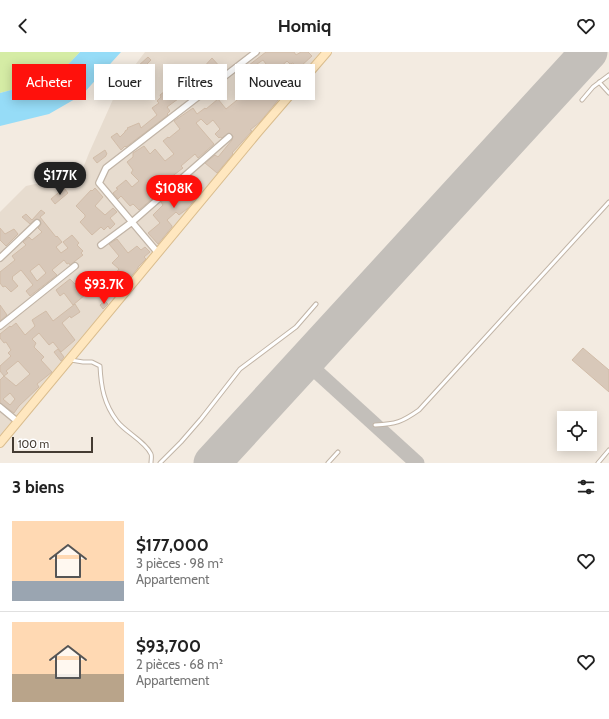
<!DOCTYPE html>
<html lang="fr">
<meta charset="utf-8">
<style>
:root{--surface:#fff;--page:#f6f6f6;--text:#222;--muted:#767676;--line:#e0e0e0;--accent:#ff110c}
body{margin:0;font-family:Cabin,sans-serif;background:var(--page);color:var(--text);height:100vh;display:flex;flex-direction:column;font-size:15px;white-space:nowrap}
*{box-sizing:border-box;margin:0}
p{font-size:13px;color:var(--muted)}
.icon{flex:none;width:22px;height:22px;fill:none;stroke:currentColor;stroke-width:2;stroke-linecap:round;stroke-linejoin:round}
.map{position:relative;height:411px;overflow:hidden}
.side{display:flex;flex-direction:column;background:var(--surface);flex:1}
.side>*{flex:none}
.guide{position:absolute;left:12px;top:12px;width:400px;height:36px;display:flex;gap:8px}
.fabs{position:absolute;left:557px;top:359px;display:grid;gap:8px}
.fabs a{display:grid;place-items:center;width:40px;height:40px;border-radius:0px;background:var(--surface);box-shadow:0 2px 10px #0003;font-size:20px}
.scale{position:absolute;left:12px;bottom:10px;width:81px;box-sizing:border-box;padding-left:4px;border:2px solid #443b32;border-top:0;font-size:11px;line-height:14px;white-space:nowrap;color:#443b32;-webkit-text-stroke:3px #fff;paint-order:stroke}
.price{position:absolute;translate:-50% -34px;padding:0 9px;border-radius:14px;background:var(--accent);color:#fff;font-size:13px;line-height:26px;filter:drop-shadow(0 1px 2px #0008)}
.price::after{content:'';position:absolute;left:50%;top:24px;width:12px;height:9px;margin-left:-6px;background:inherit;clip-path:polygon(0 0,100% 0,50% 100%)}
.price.active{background:#222;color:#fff}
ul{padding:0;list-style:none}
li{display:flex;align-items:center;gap:12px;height:100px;padding:0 12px}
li+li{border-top:1px solid var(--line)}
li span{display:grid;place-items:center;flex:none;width:112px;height:80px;border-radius:0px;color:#555}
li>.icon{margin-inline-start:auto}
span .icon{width:48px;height:48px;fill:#fffc;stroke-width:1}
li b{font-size:17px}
h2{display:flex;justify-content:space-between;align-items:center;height:48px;padding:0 12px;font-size:17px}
.pill{padding:0 14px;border-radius:0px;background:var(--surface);box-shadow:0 2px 10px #0003;font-size:14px;line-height:36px}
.pill.active{background:var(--accent);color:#fff}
header{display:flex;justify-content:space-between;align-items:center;height:52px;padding:0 12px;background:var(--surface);font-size:18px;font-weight:700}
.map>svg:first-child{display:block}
</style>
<header><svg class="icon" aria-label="back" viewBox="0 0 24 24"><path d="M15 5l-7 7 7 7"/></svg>Homiq<svg class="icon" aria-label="heart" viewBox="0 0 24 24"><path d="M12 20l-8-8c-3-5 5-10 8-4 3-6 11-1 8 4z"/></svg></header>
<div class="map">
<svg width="609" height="411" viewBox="0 0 609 411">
<rect width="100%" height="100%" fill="#f3ebe1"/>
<path fill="#e7dccf" d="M145 0H320L273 60 81 286 0 386V160L26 134 53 128 76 134 89 101 119 34Z"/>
<path fill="#d5eca5" d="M0 0H80L60 21 11 38 0 41Z"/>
<path fill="#96dcf7" d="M80 0H121L82 43 49 62 0 74V41L11 38 60 21Z"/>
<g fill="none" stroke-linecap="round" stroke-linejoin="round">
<path stroke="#c3bfba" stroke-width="15" d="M305 309 417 411"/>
<path stroke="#c3bfba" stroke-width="37" d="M212 411 589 0"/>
</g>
<path fill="#d8c8b9" stroke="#d1bca8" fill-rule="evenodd" d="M266 0H294L296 3 301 0H308L312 4 301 14 300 13 297 16 293 11 290 12 287 9 276 19 281 25 286 22 288 24 290 22 295 28 286 39 280 32 272 38 279 45 283 42 260 70 250 78 252 79 232 101 233 102 217 121 205 111 215 103 218 105 232 88 233 84 229 81 222 86 220 85 219 86 215 82 220 77 213 68 207 73 201 67 196 71 214 92 198 106 195 102 181 114 183 116 162 132 163 134 158 139 159 141 139 158 133 152 130 154 121 144 118 147 113 141 118 137 116 136 126 128 132 135 139 129 131 121 133 118 127 110 133 105V101L144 94 150 102 155 97 165 109 174 102 163 89 168 85 169 86 180 77 174 69 193 56 197 62 205 56 206 57 218 47 226 57 252 36 240 20ZM263 8 269 16 260 23 254 14Z
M148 5 151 8 140 19 137 15Z
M212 6 221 16 212 23 209 20 206 22 202 17Z
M140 32 148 40 142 45 138 41 140 40 137 35Z
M169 36 178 47 167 55 170 59 167 62 168 63 126 95 125 94 121 98 111 85 117 81 120 85 125 80V79L128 77 127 76 139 71 141 76 157 63 152 56 159 51 157 49 161 45 160 43Z
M105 98 107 102 106 103V104L97 111 93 106Z
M188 127 201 140 187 157 179 163 176 160 167 168 172 174V175L158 192 148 181 160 171 153 163 163 153 161 150 165 147 171 143 175 148 181 141 177 137Z
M64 136 68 141 55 152 51 147Z
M95 136 103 145 95 154 105 163 113 156 117 160 110 166 115 172 110 177 108 174 104 178 101 175 92 183 80 170 85 165V163L76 154 91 138 92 139Z
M41 158 45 161 40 165 56 185 57 184 62 190 56 195 61 201 68 196 63 190 72 183 79 191 77 193 83 199 81 201 83 203 70 213 69 211 67 212 64 208 52 218 57 223 30 244 26 239 33 233 21 218 12 225 13 226 12 227 18 234 11 240 5 234 3 235 0 231V220L15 208 12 204 26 193 23 190 29 185 32 188 42 180 38 176 41 172 40 168 36 167 30 172 22 165 26 162 32 168ZM39 212 46 221 37 229 30 219Z
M0 176 5 182 14 177 18 182 6 194 0 188Z
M117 187 128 201 137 194 141 198 145 195 150 200 144 205 146 207 138 215V216L123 234 113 224 119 217 112 211 119 204 109 192Z
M70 227 75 232 77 230 83 237 84 239 83 241 85 243 73 253 64 241 60 244 56 238Z
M105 249 108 252 103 257 100 253Z
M75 252 80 260 71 266 70 264 62 271 75 288 61 300 53 290 49 293 39 281 32 287 36 291 34 295 44 305 41 308 52 320 37 332 39 335 19 354 14 361 0 351V328L4 324 16 334 30 322 18 309 6 319 8 321 4 324 0 319V314L11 304 8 301 11 298 6 290 4 291 0 286V282L10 274 11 275 16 271 25 283 35 274 32 268 38 264 46 259 53 269ZM10 341 15 347 10 353 3 347Z
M0 253 7 263 0 269Z
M583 296 609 318V340L572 308Z
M58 297 64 305 61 309 54 300Z"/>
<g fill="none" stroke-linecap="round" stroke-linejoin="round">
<defs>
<path id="lane" d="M599 30 609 41
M582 48 593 35 609 23
M71 308 83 310H92L100 314C101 335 104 352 117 369 125 380 145 389 151 402 152 404 151 408 151 411
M375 373C396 372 402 370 419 358L609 150
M160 411 181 390 201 367 240 317 296 275 316 252
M328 411 338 400
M598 411 609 398"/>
<path id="street" d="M101 193 132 170 229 85
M158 201 99 131 106 116 256 0
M0 206 37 171
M0 274 75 214
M0 355 18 370"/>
<path id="secondary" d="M0 391 258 80 327 0"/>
</defs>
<use href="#lane" stroke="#c1b4a6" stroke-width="5"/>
<use href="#street" stroke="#c1b4a6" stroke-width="8"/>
<use href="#secondary" stroke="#dabd8e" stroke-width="10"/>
<use href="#lane" stroke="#fff" stroke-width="3"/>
<use href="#street" stroke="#fff" stroke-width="5.5"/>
<use href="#secondary" stroke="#ffe7bf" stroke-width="8"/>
</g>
</svg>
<div class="fabs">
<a><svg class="icon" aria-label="locate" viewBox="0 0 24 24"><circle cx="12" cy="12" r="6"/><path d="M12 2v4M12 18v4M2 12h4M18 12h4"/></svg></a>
</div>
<div class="scale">100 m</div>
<b class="price active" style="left:60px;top:144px">$177K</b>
<b class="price" style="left:174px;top:157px">$108K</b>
<b class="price" style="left:104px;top:253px">$93.7K</b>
<div class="guide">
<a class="pill active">Acheter</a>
<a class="pill">Louer</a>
<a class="pill">Filtres</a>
<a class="pill">Nouveau</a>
</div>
</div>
<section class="side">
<h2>3 biens<svg class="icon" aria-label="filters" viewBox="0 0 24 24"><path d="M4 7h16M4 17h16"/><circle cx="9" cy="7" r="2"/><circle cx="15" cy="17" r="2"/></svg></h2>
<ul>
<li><span style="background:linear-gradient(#ffd9b3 75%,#9aa5b1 0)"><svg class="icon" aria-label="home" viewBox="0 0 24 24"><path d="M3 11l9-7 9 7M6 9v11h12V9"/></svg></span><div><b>$177,000</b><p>3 pièces · 98 m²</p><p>Appartement</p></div><svg class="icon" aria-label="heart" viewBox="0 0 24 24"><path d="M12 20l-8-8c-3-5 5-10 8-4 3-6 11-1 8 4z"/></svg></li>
<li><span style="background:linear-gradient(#ffd9b3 65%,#b9a48a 0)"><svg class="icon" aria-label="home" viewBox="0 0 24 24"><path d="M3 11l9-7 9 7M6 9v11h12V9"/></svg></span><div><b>$93,700</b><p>2 pièces · 68 m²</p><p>Appartement</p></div><svg class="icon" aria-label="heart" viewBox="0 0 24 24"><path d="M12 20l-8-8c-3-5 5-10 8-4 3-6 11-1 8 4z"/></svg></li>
</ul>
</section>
